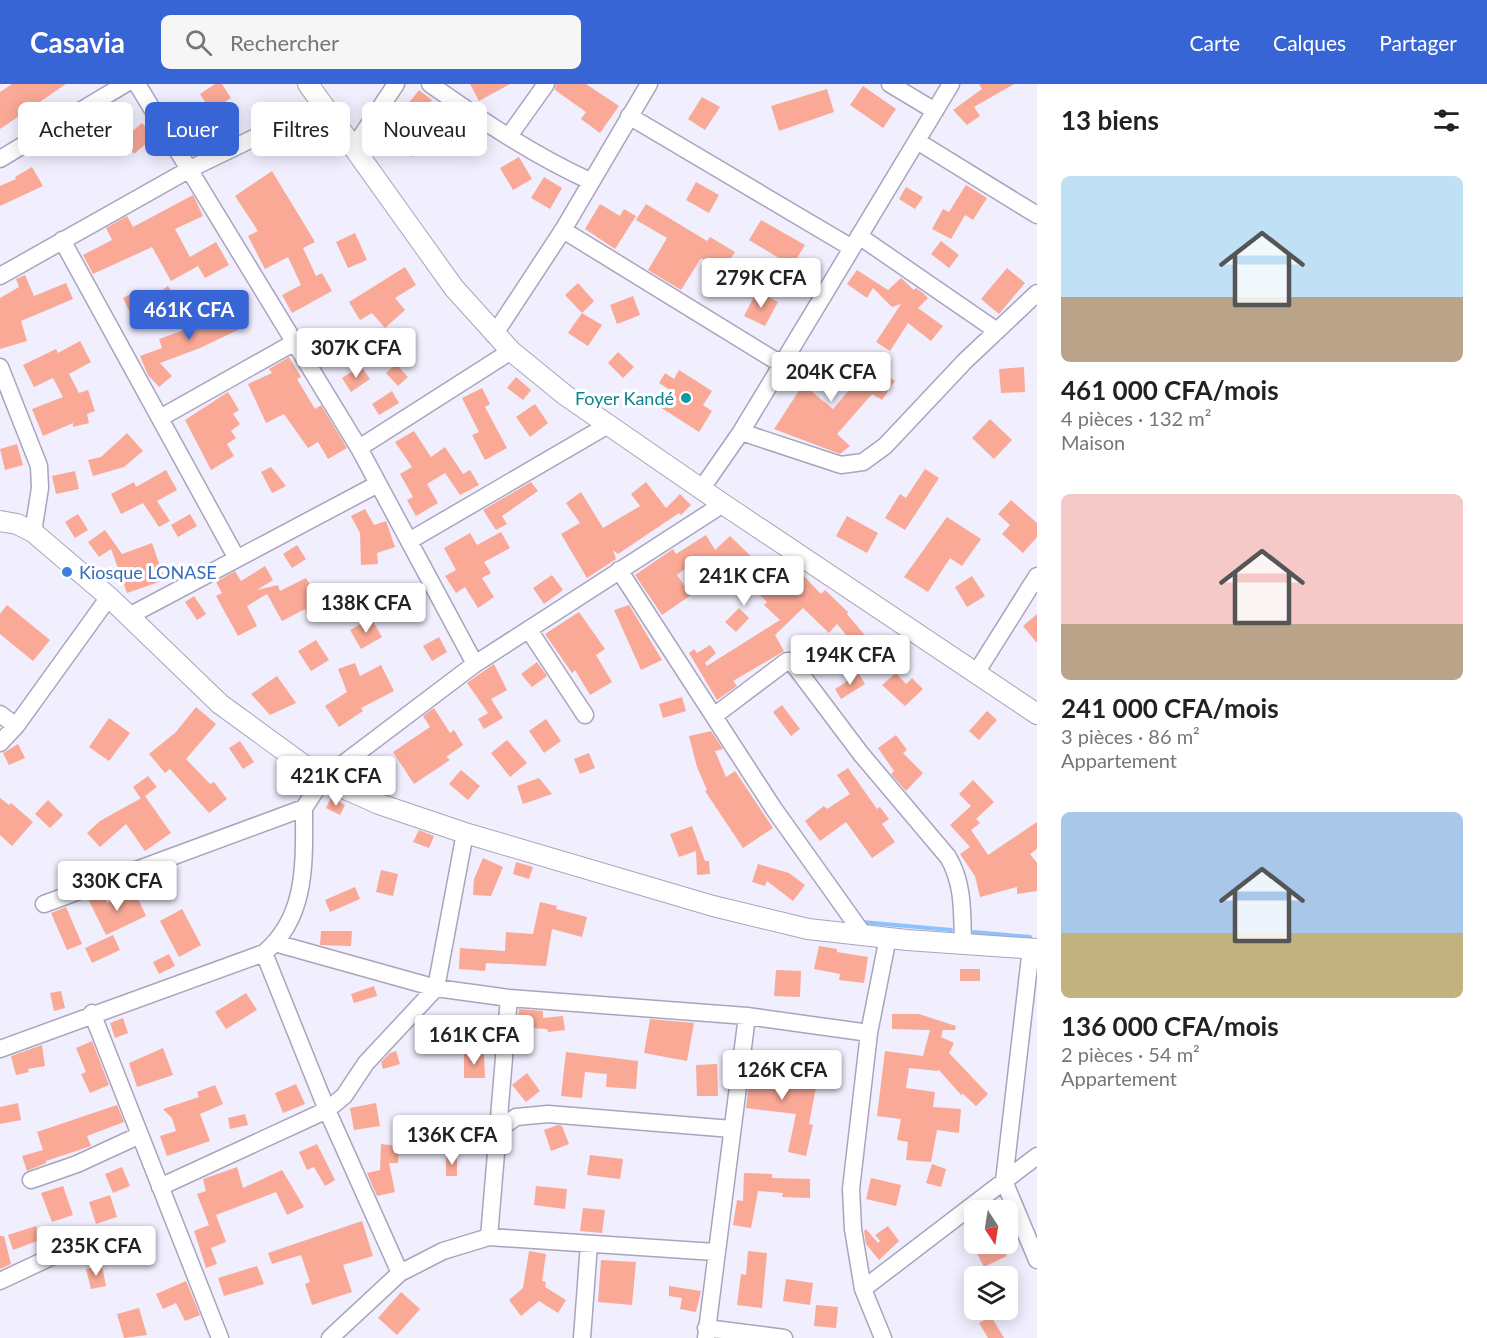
<!DOCTYPE html>
<html lang="fr">
<meta charset="utf-8">
<style>
:root{--surface:#fff;--page:#f6f6f6;--text:#222;--muted:#767676;--accent:#3865d5}
body{margin:0;font-family:Lato,sans-serif;background:var(--page);color:var(--text);height:100vh;display:flex;flex-direction:column;font-size:22px;white-space:nowrap}
*{box-sizing:border-box;margin:0}
p{font-size:20px;color:var(--muted)}
.icon{flex:none;width:33px;height:33px;fill:none;stroke:currentColor;stroke-width:2;stroke-linecap:round;stroke-linejoin:round}
.map{position:relative;flex:1;overflow:hidden}
.drawer{display:flex;flex-direction:column;background:var(--surface);width:450px}
.drawer>*{flex:none}
.top-card{position:absolute;left:18px;top:18px;width:570px;height:54px;display:flex;gap:12px}
.needle{width:39px;rotate:168deg}
.tools{position:absolute;left:964px;top:1116px;display:grid;gap:12px}
.tools a{display:grid;place-items:center;width:54px;height:54px;border-radius:9px;background:var(--surface);box-shadow:0 3px 15px #0003;font-size:30px}
.price{position:absolute;translate:-50% -51px;padding:0 14px;border-radius:6px;background:#fff;color:#222;font-size:20px;line-height:39px;filter:drop-shadow(0 2px 3px #0008)}
.price::after{content:'';position:absolute;left:50%;top:36px;width:18px;height:14px;margin-left:-9px;background:inherit;clip-path:polygon(0 0,100% 0,50% 100%)}
.price.active{background:var(--accent);color:#fff}
ul{padding:0;list-style:none}
li{display:grid;align-content:center;gap:12px;height:318px;padding:0 24px}
li span{display:grid;place-items:center;height:186px;border-radius:9px;color:#555}
li>.icon{margin-inline-start:auto}
span .icon{width:108px;height:108px;fill:#fffc;stroke-width:1}
li b{font-size:26px}
h2{display:flex;justify-content:space-between;align-items:center;height:72px;padding:0 24px;font-size:26px}
.tag{padding:0 21px;border-radius:9px;background:var(--surface);box-shadow:0 3px 15px #0003;font-size:21px;line-height:54px}
.tag.active{background:var(--accent);color:#fff}
header{display:flex;align-items:center;gap:36px;box-sizing:border-box;height:84px;padding:0 30px;background:var(--accent);color:#fff}
header strong{font-size:28px}
nav{display:flex;gap:33px;margin-inline-start:auto;font-size:21px}
.search{width:420px;height:54px;background:var(--page);display:flex;align-items:center;gap:15px;box-sizing:border-box;padding:0 21px;border-radius:9px;color:var(--muted);font-size:22px}
main{display:flex;flex:1;min-height:0}
.map>svg:first-child{display:block}
</style>
<header>
<strong>Casavia</strong>
<div class="search"><svg class="icon" aria-label="search" viewBox="0 0 24 24"><circle cx="10" cy="10" r="6"/><path d="M15 15l6 6"/></svg>Rechercher</div>
<nav><a>Carte</a><a>Calques</a><a>Partager</a></nav>
</header>
<main>
<div class="map">
<svg width="1037" height="1254" viewBox="0 0 1037 1254">
<rect width="100%" height="100%" fill="#f1eefe"/>
<g fill="none" stroke-linecap="round" stroke-linejoin="round">
<path stroke="#8dc2fc" stroke-width="4" d="M862 838 951 846
M974 848 1030 853"/>
</g>
<path fill="#faa996" d="M12 0H66L0 45V8Z
M215 0H222L231 14 211 27 200 10Z
M470 0H510L479 17Z
M556 0H586L619 22 600 49 581 35 586 28 555 6Z
M979 0H1014L974 23 980 32 967 41 953 26 982 5Z
M863 2 896 25 883 44 850 21Z
M827 5 834 28 779 47 771 22Z
M419 6 432 16 421 30 408 20Z
M702 13 720 23 705 46 688 35Z
M410 38 428 59 411 73 394 53Z
M142 39 154 53 134 70 122 56Z
M106 40 118 55 97 72 85 57Z
M519 73 532 95 513 106 500 84Z
M32 83 43 102 0 122V102L16 95 15 93Z
M272 87 315 158 303 164 316 192 322 189 332 207 292 229 282 211 301 201 288 173 265 185 248 152 258 147 235 112Z
M544 93 562 104 550 125 531 114Z
M696 98 719 111 709 129 686 116Z
M966 101 987 114 973 136 965 131 951 155 932 145 943 125 949 128Z
M906 103 923 113 915 125 899 115Z
M193 111 203 132 175 145 190 173 216 158 229 181 205 194 198 182 171 197 152 163 93 190 83 171 112 156 106 144 127 132 133 143Z
M600 120 620 132 624 125 636 132 615 165 585 145Z
M646 120 707 157 710 153 735 168 725 183 718 179 716 183 701 174 681 206 648 186 667 154 636 136Z
M761 136 805 161 792 182 749 156Z
M355 149 367 176 348 184 336 158Z
M941 157 959 171 949 184 931 170Z
M405 183 416 201 395 214 405 226 385 244 372 229 360 236 349 218Z
M1007 184 1025 199 999 230 981 215Z
M857 186 888 206 901 194 914 206 916 204 923 209 928 214 918 224 943 242 931 257 908 239 890 267 876 258 901 220 892 223 873 204 867 214 847 200Z
M25 191 34 212 66 199 73 215 21 237 27 257 0 265V214L19 203 16 195Z
M578 199 594 217 582 229 602 241 588 262 568 249 582 229 565 211Z
M168 202 181 221 160 235 154 226 134 237 123 214 136 207 142 220Z
M757 207 778 218 765 242 744 232Z
M633 212 640 231 617 240 610 221Z
M213 219 224 241 242 230 248 241 200 264 160 279 172 292 159 303 148 291 140 272 162 264 159 255 199 241 193 229Z
M80 257 91 278 69 290 79 309 88 306 95 327 87 330 89 339 73 343V339L43 352 32 325 63 313 53 294 34 303 23 281 56 265 58 269Z
M618 268 634 283 623 294 608 279Z
M835 269 857 284 863 276 895 297 882 316 872 310 837 350 850 362 840 370 774 345 806 296 795 287 804 276 824 291 811 307 833 325 853 301 826 283Z
M289 273 301 293 297 295 315 325 321 321 347 364 328 375 318 358 308 364 284 330 266 339 248 300 272 289 269 285Z
M396 280 408 293 398 302 386 289Z
M361 282 370 295 351 308 342 294Z
M1024 283 1025 308 1001 309 999 285Z
M679 286 712 307 703 321 712 327 699 348 660 323 670 306 659 299 665 289 674 295Z
M516 293 531 306 523 316 507 304Z
M482 304 490 320 485 323 507 364 485 376 472 351 479 348 462 314Z
M392 307 399 319 379 331 372 320Z
M228 308 239 326 233 330 240 340 231 347 236 354 227 360 234 372 211 386 185 336Z
M535 320 548 339 530 353 516 333Z
M990 335 1012 356 994 375 972 354Z
M414 347 431 373 445 363 463 390 470 386 479 401 460 411 445 389 427 400 438 419 416 432 407 416 413 413 400 390 412 383 395 358Z
M127 349 143 367 124 383 93 392 88 376 101 373Z
M17 360 23 381 5 386 0 365Z
M271 383 286 402 272 409 261 388Z
M925 385 939 394 905 446 885 434 900 410 906 414Z
M166 386 177 406 157 417 170 437 159 443 143 419 121 430 111 410 134 398 136 403Z
M75 387 79 405 56 410 52 392Z
M531 398 538 407 502 432 507 440 496 446 483 426Z
M646 398 666 424 680 410 691 421 681 431 679 429 618 470 613 466 616 475 587 494 561 450 580 439 566 419 581 408 603 444 640 422 631 410Z
M1011 416 1037 439V453L1023 469 1002 450 1010 441 998 430Z
M365 425 374 441 386 437 395 463 377 469 378 480 361 481 360 449 351 432Z
M78 430 88 446 75 454 65 438Z
M190 430 197 442 178 453 171 441Z
M847 432 878 449 867 469 836 452Z
M947 433 981 455 962 482 950 474 928 508 904 493Z
M105 446 122 470 152 459 165 496 127 509 111 465 99 473 88 458Z
M501 448 510 464 484 478 491 489 482 494 494 513 478 524 465 503 456 509 445 492 456 486 444 464 470 449 477 461Z
M706 451 715 466 730 452 783 503 800 488 821 510 825 506 848 528 847 530 874 562 863 571 837 540 829 549 803 524 775 551 784 567 733 597 737 602 717 616 689 569 694 565 697 569 710 561 716 569 705 579 707 582 780 536 764 521 767 518 733 483 709 498 695 477 677 491 691 511 662 531 635 491 673 465 676 470Z
M297 461 306 475 292 484 283 470Z
M265 482 273 496 257 506 278 501 280 507 306 494 325 527 309 536 305 525 282 537 267 510 247 522 257 542 238 552 216 512 222 509 216 498 235 487 241 497Z
M552 491 563 506 544 520 533 504Z
M972 492 985 512 967 523 955 503Z
M420 510 424 531 399 537 394 516Z
M194 512 206 530 197 536 185 518Z
M7 521 50 556 33 577 0 550V530Z
M629 521 662 576 641 586 614 526Z
M739 524 749 534 736 548 725 538Z
M579 528 605 565 596 571 612 598 590 611 575 586 572 589 545 550Z
M1037 530V559L1023 542Z
M371 534 382 553 361 565 350 546Z
M439 553 447 568 432 577 423 562Z
M316 556 329 576 311 587 298 567Z
M537 578 547 592 532 603 521 590Z
M355 579 360 592 381 581 394 607 361 624 363 627 339 643 325 622 347 608 338 585Z
M494 580 507 606 491 615 503 634 484 645 478 635 488 629 467 599Z
M896 589 906 600 912 594 923 605 905 622 882 601Z
M859 590 865 600 841 615 835 605Z
M277 592 296 619 270 631 251 610Z
M682 613 686 627 663 634 659 620Z
M782 621 800 645 791 652 773 628Z
M196 623 216 640 186 675 210 700 214 698 227 715 209 729 170 685 165 689 149 670 176 648Z
M434 624 450 649 454 646 463 661 446 673 450 676 414 700 393 668 430 643 423 632Z
M987 627 997 636 979 656 969 647Z
M109 634 130 649 109 677 89 663Z
M546 635 561 657 544 669 529 647Z
M711 647 723 665 715 667 726 693 735 687 773 744 743 764 705 707 707 706 697 683 689 652Z
M896 651 907 666 903 669 923 689 906 707 891 690 894 687 878 664Z
M507 656 527 679 510 693 491 669Z
M240 657 254 678 243 685 229 664Z
M18 660 25 674 9 681 3 669Z
M589 669 595 684 580 690 574 675Z
M848 684 877 725 880 723 889 735 882 740 895 758 872 774 846 738 820 757 805 737 824 722 827 725 850 710 837 691Z
M461 686 480 702 468 716 449 700Z
M148 692 157 703 141 715 133 703Z
M539 694 552 710 523 720 517 702Z
M973 696 994 718 976 735 980 739 971 746 988 771 1037 738V765L1030 770 1037 779V807L1017 810V803L980 813 975 792 960 770 970 763 950 741 971 722 959 710Z
M145 712 171 749 145 767 126 740 100 763 87 749 100 737Z
M0 714 9 721 11 719 33 738 12 762 0 751Z
M331 714 345 721 340 731 326 724Z
M48 716 63 731 50 744 35 730Z
M692 742 705 777H709L710 790 697 791 696 767 679 773 670 750Z
M419 746 434 752 429 764 413 758Z
M483 774 503 783 491 812 473 811 474 795Z
M516 778 533 783 529 795 513 790Z
M758 780 789 789 805 801 793 817 767 797 765 802 752 798Z
M381 786 398 790 393 812 376 808Z
M355 803 360 815 330 828 325 816Z
M135 808 146 832 106 851 88 815 103 809 107 819Z
M540 818 557 822 556 825 587 833 582 853 552 845 546 882 486 879 485 887 459 885 460 864 505 867 506 848 533 850Z
M66 823 82 860 67 866 51 829Z
M182 825 201 861 179 873 160 837Z
M321 847H352L351 862 320 861Z
M113 851 120 866 92 879 85 864Z
M819 862 837 865V868L868 873 864 899 839 896 840 890 814 885Z
M169 870 175 882 159 890 153 878Z
M960 885H980V897H960Z
M776 886 801 887 800 913 774 912Z
M374 902 377 912 354 919 351 910Z
M61 907 65 924 54 927 50 909Z
M246 909 257 926 226 945 215 928Z
M519 925 543 927V934L563 932 565 946 548 948 547 945 517 943Z
M892 930H919L956 942 955 946H943L941 953 954 959 949 969 988 1010 976 1022 962 1009V1012L938 985V987L909 984 906 1004 935 1008 933 1023 961 1025 959 1049 937 1046 931 1078 906 1076 908 1058 897 1056 901 1035 877 1032 885 967 923 972 930 946 892 945Z
M123 934 128 949 115 954 110 939Z
M650 935 694 939 687 977 644 969Z
M92 957 109 1001 90 1009 81 990 86 988 76 964Z
M42 961 45 982 28 985 29 988 16 991 11 972Z
M163 964 173 991 137 1003 129 979Z
M396 967 400 980 383 985 381 978 390 969Z
M566 968 638 977 636 1005 606 1003 607 990 585 988 582 1014 561 1012Z
M484 969 485 994H464V970Z
M752 972 774 975 771 998 816 1003 809 1040 813 1041 806 1072 788 1068 796 1030 746 1024Z
M812 977 841 980 839 998 810 995Z
M717 980 718 1012H697L696 981Z
M527 989 540 1007 526 1018 512 1001Z
M296 1000 305 1020 283 1029 275 1009Z
M215 1001 223 1020 200 1030 210 1057 167 1072 160 1052 176 1047 172 1034 163 1025 199 1013 197 1008Z
M18 1019 21 1036 0 1040V1023Z
M376 1019 380 1042 354 1046 350 1024Z
M117 1021 124 1038 87 1052 91 1062 46 1077V1079L27 1087 22 1072 43 1066 37 1048Z
M245 1030 248 1041 230 1045 228 1034Z
M558 1041 562 1042 569 1060 551 1067 544 1046Z
M317 1060 335 1096 325 1102 314 1083 307 1086 299 1068Z
M381 1060 399 1062 398 1079H389L395 1108 377 1112 367 1089 380 1086Z
M590 1071 623 1075 620 1095 587 1091Z
M446 1073H457V1092H446Z
M932 1080 946 1085 941 1103 926 1099Z
M122 1083 130 1102 113 1109 105 1090Z
M237 1083 243 1104 282 1086 304 1123 287 1131 276 1108 216 1131 226 1158 211 1164 217 1180 206 1184 194 1147 209 1141 197 1110 206 1107 203 1095Z
M744 1089 772 1090V1094L810 1095V1114L782 1113 783 1109 758 1107 751 1144 733 1141 737 1116 743 1117Z
M871 1094 901 1101 896 1122 866 1115Z
M63 1102 73 1131 52 1138 41 1109Z
M536 1102 567 1105 565 1125 534 1121Z
M110 1111 117 1133 96 1140 89 1118Z
M583 1124 605 1126 602 1149 580 1147Z
M362 1137 373 1172 343 1181 352 1208 312 1221 305 1200 310 1198 301 1171 272 1180 268 1169Z
M36 1142 40 1156 13 1166 8 1151Z
M888 1142 899 1157 879 1176 866 1160 864 1147 866 1145 878 1159 880 1157 875 1151Z
M0 1152H4L11 1180 0 1185Z
M972 1160H1000L1007 1172 984 1183Z
M529 1167 546 1170 542 1197 546 1198 545 1203 566 1216 558 1229 539 1217 521 1232 509 1216 523 1204Z
M748 1167 767 1169 762 1224 737 1221 741 1190 746 1191Z
M601 1176 636 1178 632 1221 598 1218Z
M102 1182 106 1202 91 1205 86 1185Z
M257 1182 264 1200 224 1212 218 1194Z
M786 1195 813 1199 810 1221 783 1217Z
M186 1197 200 1231 185 1237 176 1219 163 1225 156 1210Z
M669 1202 701 1207 696 1228 680 1225 682 1214 669 1212Z
M401 1208 420 1225 397 1251 378 1234Z
M816 1221 838 1223 836 1244 814 1242Z
M139 1224 147 1251 124 1254 117 1230Z
M991 1232 1004 1254H988L979 1239Z"/>
<g fill="none" stroke-linecap="round" stroke-linejoin="round">
<defs>
<path id="minor" d="M137 0 359 364 475 580
M430 0C481 36 533 71 590 97
M890 0 935 27
M629 32 852 164
M509 52 546 0
M917 57 1037 131
M354 63 396 0
M0 75 125 0
M563 146 781 280
M859 152 997 247
M62 156 236 473
M0 192 190 85 322 21
M494 251 563 146 649 0
M0 283 39 382 40 404 33 448
M160 334 295 258
M741 348 841 381 863 378 885 362 965 277 1037 209
M359 364 511 267
M702 404 741 348 951 0
M409 457 608 341
M619 486 774 725 863 850
M129 532 378 400
M529 546 585 631
M976 589 1037 492
M0 630 16 642 109 513
M714 632 787 577H791L861 670 948 773C964 800 962 829 963 860
M0 659 16 642
M44 820 304 724 323 695 475 580 723 420
M275 859 436 904 509 914
M1031 864 1004 1097 1037 1176
M264 869 327 1026 400 1189
M92 929 220 1254
M0 965 264 869C308 832 304 777 304 724
M498 1046 516 1033 548 1030 732 1045
M31 1096 77 1080 140 1051
M160 1103 327 1026 344 1012 366 979 436 904 465 749
M489 1153 509 914 747 932 869 949
M0 1197 81 1159
M863 1205 1037 1072
M706 1244 784 1254
M330 1254 400 1189 443 1167 489 1153 715 1168
M582 1254 589 1160
M706 1254 747 932
M883 1254 863 1205 853 1145 851 1105 869 949 888 853"/>
<path id="tertiary" d="M308 0 454 204 511 267 565 311 723 420 1037 630
M0 437 17 440 33 448 109 513 220 620 323 695 379 720 465 749 713 822 808 845 907 856 1037 865"/>
</defs>
<use href="#minor" stroke="#a9a4bd" stroke-width="19"/>
<use href="#tertiary" stroke="#a9a4bd" stroke-width="22"/>
<use href="#minor" stroke="#fff" stroke-width="16"/>
<use href="#tertiary" stroke="#fff" stroke-width="20"/>
</g>
<circle fill="#0f9aa8" stroke="#fff" stroke-width="2" cx="686" cy="314" r="6"/>
<circle fill="#3f7fe0" stroke="#fff" stroke-width="2" cx="67" cy="488" r="6"/>
<g text-anchor="middle" dominant-baseline="central" stroke-width="6" stroke-linejoin="round" paint-order="stroke">
<g font-size="18" fill="#0d838f" stroke="#fff" text-anchor="end">
<text x="674" y="314">Foyer Kandé</text>
</g>
<g font-size="18" fill="#366cbe" stroke="#fff" text-anchor="start">
<text x="79" y="488">Kiosque LONASE</text>
</g>
</g>
</svg>
<div class="tools">
<a><svg class="needle" viewBox="-14 -14 28 28"><path d="M0-13l5 13h-10z" fill="#e53935"/><path d="M0 13l5-13h-10z" fill="#767676"/></svg></a>
<a><svg class="icon" aria-label="layers" viewBox="0 0 24 24"><path d="M12 4l9 5-9 5-9-5zM3 14l9 5 9-5"/></svg></a>
</div>
<b class="price" style="left:761px;top:225px">279K CFA</b>
<b class="price active" style="left:189px;top:257px">461K CFA</b>
<b class="price" style="left:356px;top:295px">307K CFA</b>
<b class="price" style="left:831px;top:319px">204K CFA</b>
<b class="price" style="left:744px;top:523px">241K CFA</b>
<b class="price" style="left:366px;top:550px">138K CFA</b>
<b class="price" style="left:850px;top:602px">194K CFA</b>
<b class="price" style="left:336px;top:723px">421K CFA</b>
<b class="price" style="left:117px;top:828px">330K CFA</b>
<b class="price" style="left:474px;top:982px">161K CFA</b>
<b class="price" style="left:782px;top:1017px">126K CFA</b>
<b class="price" style="left:452px;top:1082px">136K CFA</b>
<b class="price" style="left:96px;top:1193px">235K CFA</b>
<div class="top-card">
<a class="tag">Acheter</a>
<a class="tag active">Louer</a>
<a class="tag">Filtres</a>
<a class="tag">Nouveau</a>
</div>
</div>
<section class="drawer">
<h2>13 biens<svg class="icon" aria-label="filters" viewBox="0 0 24 24"><path d="M4 7h16M4 17h16"/><circle cx="9" cy="7" r="2"/><circle cx="15" cy="17" r="2"/></svg></h2>
<ul>
<li><span style="background:linear-gradient(#bfe0f5 65%,#b9a48a 0)"><svg class="icon" aria-label="home" viewBox="0 0 24 24"><path d="M3 11l9-7 9 7M6 9v11h12V9"/></svg></span><div><b>461 000 CFA/mois</b><p>4 pièces · 132 m²</p><p>Maison</p></div></li>
<li><span style="background:linear-gradient(#f6c9c9 70%,#b9a48a 0)"><svg class="icon" aria-label="home" viewBox="0 0 24 24"><path d="M3 11l9-7 9 7M6 9v11h12V9"/></svg></span><div><b>241 000 CFA/mois</b><p>3 pièces · 86 m²</p><p>Appartement</p></div></li>
<li><span style="background:linear-gradient(#a9c7e8 65%,#c2b280 0)"><svg class="icon" aria-label="home" viewBox="0 0 24 24"><path d="M3 11l9-7 9 7M6 9v11h12V9"/></svg></span><div><b>136 000 CFA/mois</b><p>2 pièces · 54 m²</p><p>Appartement</p></div></li>
</ul>
</section>
</main>
